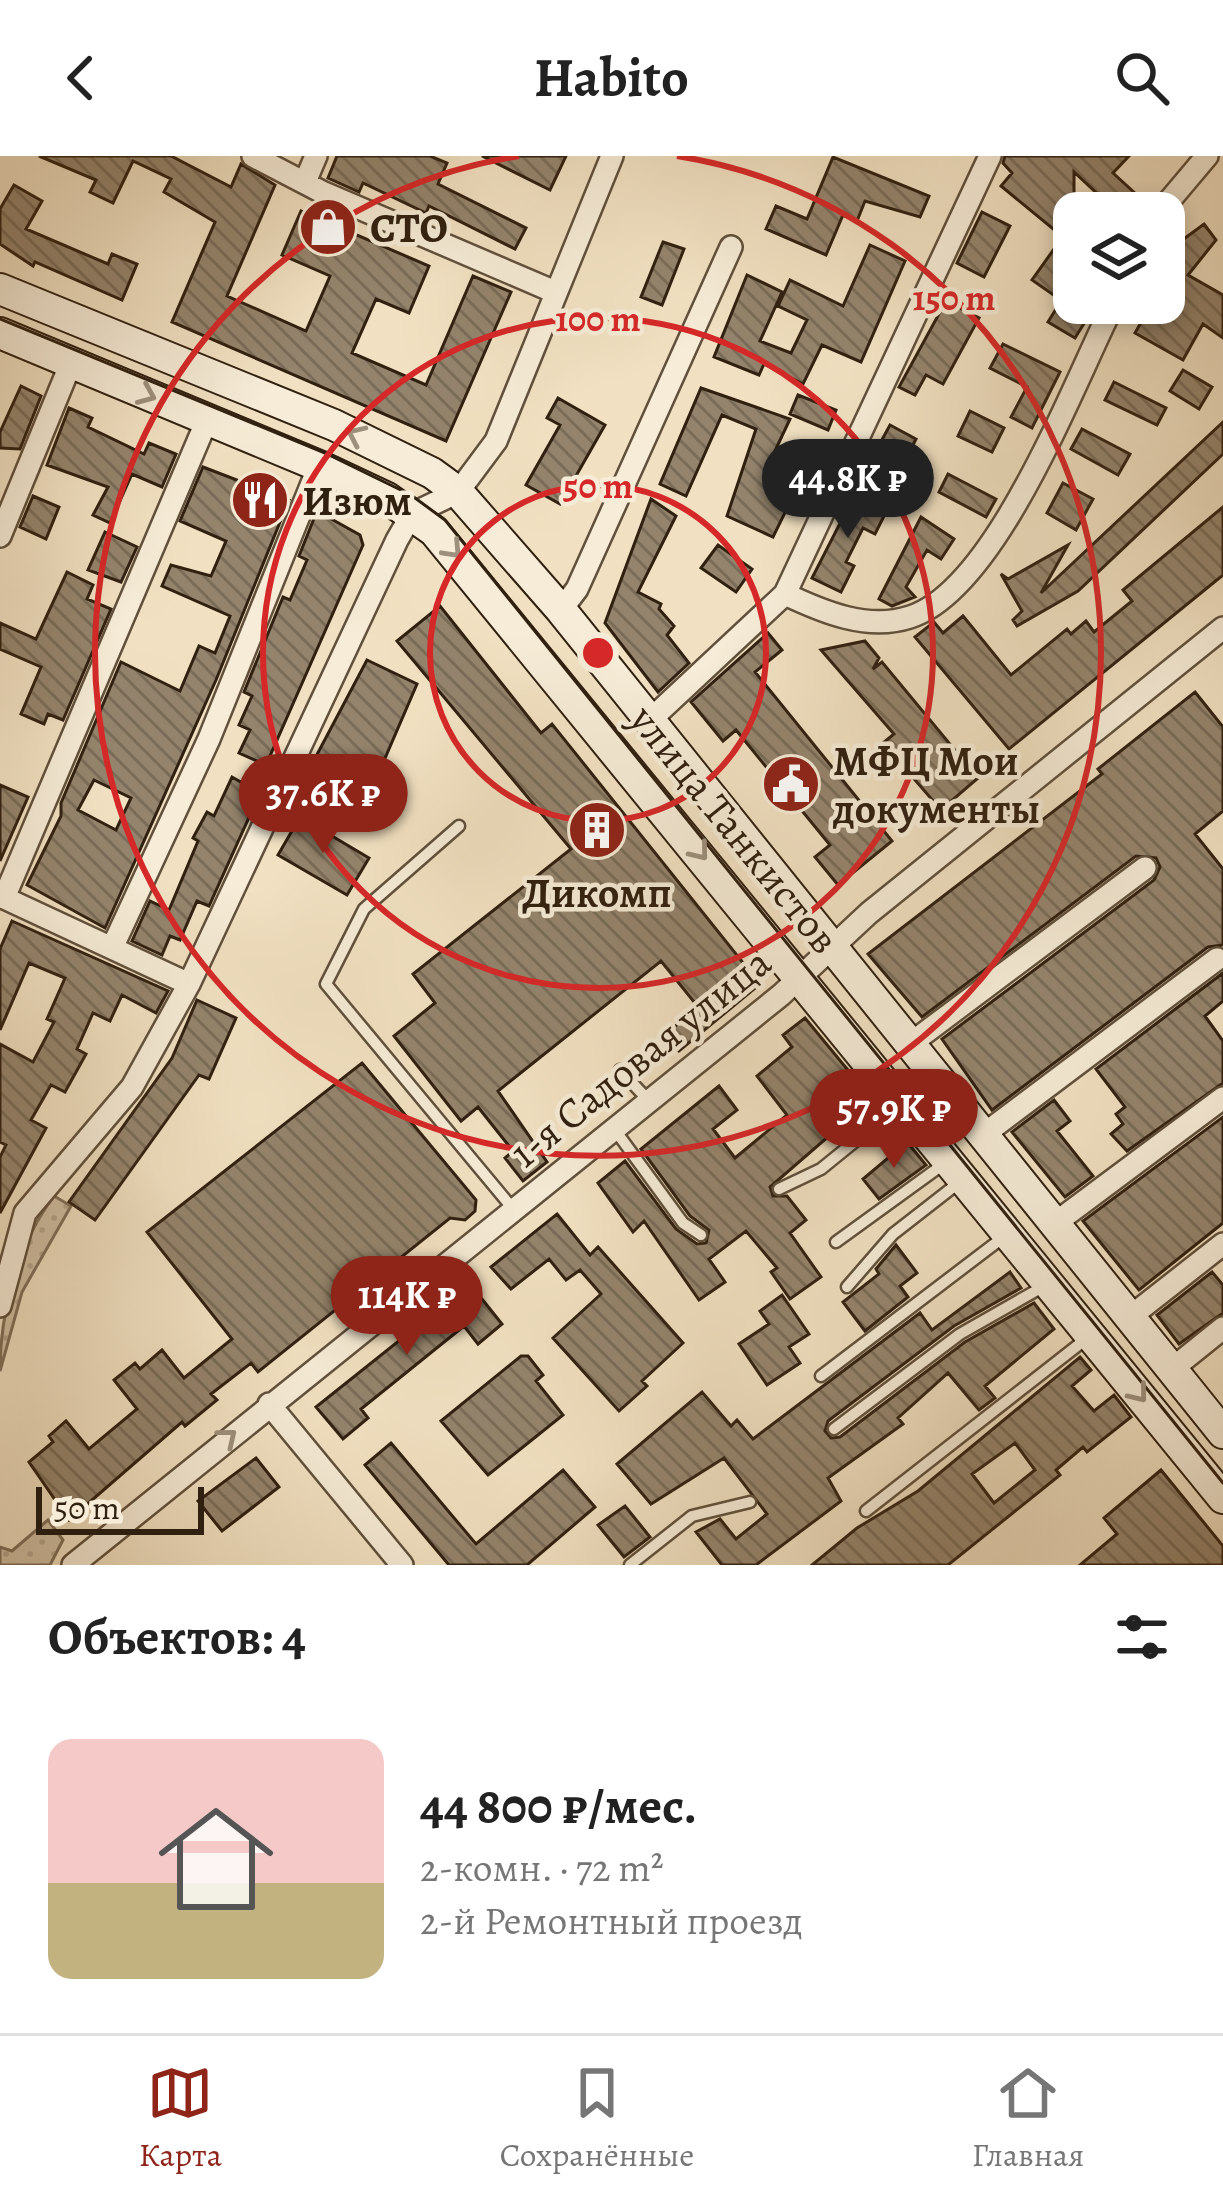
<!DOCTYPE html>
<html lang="ru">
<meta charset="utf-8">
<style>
:root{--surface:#fff;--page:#f2f2f2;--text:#222;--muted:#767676;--line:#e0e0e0;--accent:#8f2418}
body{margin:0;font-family:Alegreya,serif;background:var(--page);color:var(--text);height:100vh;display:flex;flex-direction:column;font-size:45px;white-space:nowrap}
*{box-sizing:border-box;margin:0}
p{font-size:39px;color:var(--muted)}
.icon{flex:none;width:66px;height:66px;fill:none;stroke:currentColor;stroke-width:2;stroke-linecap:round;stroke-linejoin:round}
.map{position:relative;height:1409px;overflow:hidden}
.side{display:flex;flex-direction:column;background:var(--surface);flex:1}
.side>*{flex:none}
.controls{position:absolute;left:1053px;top:36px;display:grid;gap:24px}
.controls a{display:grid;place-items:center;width:132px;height:132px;border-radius:24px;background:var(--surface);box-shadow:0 6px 18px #0003;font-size:60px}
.scale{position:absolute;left:36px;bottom:30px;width:168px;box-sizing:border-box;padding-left:12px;border:6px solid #302010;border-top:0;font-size:33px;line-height:42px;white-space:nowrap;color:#302010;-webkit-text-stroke:9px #f6ecd7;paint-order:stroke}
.price{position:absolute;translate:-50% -102px;padding:0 27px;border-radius:42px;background:var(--accent);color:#fff;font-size:39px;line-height:78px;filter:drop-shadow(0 3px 6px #0008)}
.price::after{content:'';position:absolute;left:50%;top:72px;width:36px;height:27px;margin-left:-18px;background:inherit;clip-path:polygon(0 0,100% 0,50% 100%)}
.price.current{background:#222;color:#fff}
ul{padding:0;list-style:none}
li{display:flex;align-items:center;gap:36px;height:300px;padding:0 48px}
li+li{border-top:3px solid var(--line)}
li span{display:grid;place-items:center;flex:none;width:336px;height:240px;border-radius:24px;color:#555}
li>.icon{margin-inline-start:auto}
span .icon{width:144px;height:144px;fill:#fffc;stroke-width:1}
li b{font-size:51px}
h2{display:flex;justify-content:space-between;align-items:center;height:144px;padding:0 48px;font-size:51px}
header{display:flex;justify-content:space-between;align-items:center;height:156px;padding:0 48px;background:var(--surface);font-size:54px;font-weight:700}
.tabs{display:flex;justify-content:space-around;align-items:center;height:168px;border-top:3px solid var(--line);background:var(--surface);font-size:33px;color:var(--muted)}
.tabs a{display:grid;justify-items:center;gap:6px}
.tabs .current{color:var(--accent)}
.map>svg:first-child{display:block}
</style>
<header><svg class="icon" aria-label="back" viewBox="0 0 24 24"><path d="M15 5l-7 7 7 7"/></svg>Habito<svg class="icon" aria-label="search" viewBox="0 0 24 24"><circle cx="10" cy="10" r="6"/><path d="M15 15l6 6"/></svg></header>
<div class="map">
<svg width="1223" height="1409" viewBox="0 0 1223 1409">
<defs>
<pattern id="grass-dots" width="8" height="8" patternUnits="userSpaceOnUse" patternTransform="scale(3)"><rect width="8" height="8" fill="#d0c0a4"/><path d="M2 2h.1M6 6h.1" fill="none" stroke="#b3a58c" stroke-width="1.8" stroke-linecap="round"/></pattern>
<pattern id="building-back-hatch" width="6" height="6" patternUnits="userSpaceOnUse" patternTransform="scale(3)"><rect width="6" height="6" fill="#94846d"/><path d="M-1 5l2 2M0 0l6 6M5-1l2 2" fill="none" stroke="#796c58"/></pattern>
</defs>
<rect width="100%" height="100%" fill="#f1e1c2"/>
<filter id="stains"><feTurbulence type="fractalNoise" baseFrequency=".00167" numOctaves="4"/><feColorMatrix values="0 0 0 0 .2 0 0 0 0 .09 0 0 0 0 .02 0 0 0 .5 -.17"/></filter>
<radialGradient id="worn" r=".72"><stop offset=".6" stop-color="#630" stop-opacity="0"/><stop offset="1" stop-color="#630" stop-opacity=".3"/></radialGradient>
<path fill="url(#grass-dots)" stroke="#80705a" stroke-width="3" d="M54 1040 71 1050 22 1136 0 1215C0 1156 18 1087 54 1040Z
M48 1364 63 1384 50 1409H0V1391L12 1395Z"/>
<path fill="url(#building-back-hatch)" stroke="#302010" stroke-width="3" fill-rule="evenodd" d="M39 0H171L231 31 241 8 275 29 227 140 306 175 330 120 282 99 301 55 429 110 409 157 376 143 352 197 426 229 473 120 511 136 446 285 172 166 215 66 164 36 171 23 133 5 113 47 90 36 96 24Z
M337 0H430L447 7 438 28 526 72 515 93 429 50 426 57 363 27 359 36 328 22Z
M482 0H566L550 34Z
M1005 0H1129L1113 17 1138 40 1118 57 1074 16V90L1001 30 1012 17 1003 7Z
M833 1 929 40 920 61 865 45 857 65 843 59 826 99 766 73 776 50 807 63Z
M14 29 42 45 26 73 108 108 112 98 137 108 122 144 35 106 33 110 0 88V53Z
M982 56 1010 70 984 121 957 107Z
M1204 68 1216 84 1188 119 1223 139V182L1203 168 1183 204 1135 177 1152 147H1164V117L1181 85Z
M663 86 684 93 662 149 641 141Z
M870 89 905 105 861 206 822 189 803 228 764 208 759 219 714 201 747 119 782 136 760 185 791 197 807 164 778 150 790 124 843 150Z
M1054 93 1074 104V113L1055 140 1032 124Z
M946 145 979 162 943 228 926 219 915 239 899 231Z
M1061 145 1088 161 1075 182 1048 166Z
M1003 188 1060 216 1032 272 1011 261 1027 231 990 212Z
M1183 214 1212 231 1199 253 1170 235Z
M1114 226 1166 252 1157 269 1105 244Z
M21 230 41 240 20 293 0 292V276Z
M701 232 790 263 774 297 813 313 806 329 800 326 773 381 727 360 756 273 722 259 686 340 660 328Z
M798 239 836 254 828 274 790 258Z
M558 242 605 269 560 348 526 329 560 269 547 262Z
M69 252 92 262 88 271 144 298 149 287 176 298 162 331 132 318 110 367 93 359 108 331 47 309Z
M970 255 1004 272 992 296 958 280Z
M1223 266V298L1078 435 1017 470 1013 464 1022 455 1001 418 1008 423 1068 389 1041 437Z
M890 269 916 283 903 308 877 293Z
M1082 273 1130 298 1118 319 1071 293Z
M203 311 289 344 216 524 105 772 27 729 61 660V647L121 506 180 535 199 490 215 497 230 460 162 430 171 409 211 420 226 385 180 365ZM94 624 131 642 116 674 78 654Z
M948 318 996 343 986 361 939 336Z
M1063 327 1093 343 1076 374 1047 357Z
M856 336 888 352 875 378 863 372 846 406 854 410 841 436 812 422Z
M33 340 59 351 46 383 20 371Z
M651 343 676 360 638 436 661 448 659 453 674 470 667 479 689 507 658 536 605 467Z
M1223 351V419L1009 593 915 481 934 466 943 477 963 460 1011 519 1067 473 1071 478 1086 465 1094 476 1132 445 1123 434Z
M317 355 360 379 363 389 266 609 239 597 250 574 239 569 252 540 244 536 283 441 290 444 307 404 299 400Z
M921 361 954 383 941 403 927 394 906 431 915 441 892 450 879 443Z
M105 376 137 391 121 426 88 414Z
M718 389 752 413 736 436 701 412Z
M67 416 93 429 87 443 111 453 63 564 48 558 44 568 21 558 41 511 0 493V467L36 483Z
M440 450 541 577 552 568 760 828 679 895 665 878 699 852 661 805 498 935 547 1006 523 1025 505 1002 513 995 478 951 461 965 394 880 435 847 413 818 571 693 397 485Z
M768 477 782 494 755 516 892 685 838 729 815 701 830 689 736 574 723 585 691 546Z
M865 485 879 502 873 513 882 506 978 622 941 654 883 587 894 578 821 494Z
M367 504 417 528 364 651 303 625Z
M1195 536 1223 571V655L1195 678 1223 713V789L1208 791 992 954 942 883 1154 724 1160 711 1156 702 1136 700 922 861 868 798 1102 618 1098 613Z
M232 621 260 637 209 750 197 745 180 784 170 780 162 799 132 785 150 745 169 754 198 685 193 682 207 656 214 660Z
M0 629 28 641 0 705Z
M300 661 369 702 347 739 278 699Z
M12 765 168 835 156 857 122 839 110 865 93 857 77 893 86 898 65 936 51 929 31 964 46 972 0 1057V1001L6 989 0 986V888L33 906 54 866 47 863 65 822 29 807 0 874V793Z
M1223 817V845L1205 860 1223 885V927L1127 995 1111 978 1123 968 1116 958 1125 951 1096 913Z
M197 844 236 862 209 923 199 919 95 1064 69 1046 172 902Z
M805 862 880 953 859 970 852 960 770 1031 773 1040H787L806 1064 790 1077 821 1121 790 1143 771 1116 777 1112 746 1075 709 1103 725 1126 699 1144 644 1065 633 1076 598 1027 625 1005 676 1073 697 1088 706 1087 709 1074 690 1060 641 993 719 930 737 954 713 973 735 1002 787 959 757 920 792 891 783 879Z
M362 907 476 1044 475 1055 465 1064 450 1062 258 1216 251 1207 211 1238 217 1244 185 1270 182 1266 69 1364 29 1306 53 1286 49 1280 66 1265 89 1293 137 1253 114 1224 135 1207 140 1213 162 1194 184 1222 232 1183 147 1076Z
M1054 944 1070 965 1057 975 1093 1020 1065 1041 1012 976Z
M1223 961V1067L1139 1134 1083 1065Z
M907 986 926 1009 879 1043 863 1023Z
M557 1058 590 1099 598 1091 683 1187 642 1225 647 1230 619 1255 553 1182 601 1138 580 1114 566 1124 549 1103 511 1133 491 1111Z
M896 1089 917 1117 900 1130 908 1141 865 1175 843 1146 879 1118 876 1113Z
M1010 1116 1021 1132 954 1170 828 1265 825 1275 831 1282 840 1281 965 1186 1034 1147 1054 1173 985 1230 995 1242 979 1254 948 1217 898 1262 903 1268 828 1322 841 1345 756 1409H722L696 1376 720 1363 736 1383 767 1358 724 1302 651 1348 617 1308 702 1236 731 1270 737 1264 753 1283 920 1157 932 1174Z
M1212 1116 1223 1129V1157L1179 1188 1157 1159Z
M470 1128 502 1168 478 1188 464 1170 361 1253 368 1262 343 1283 316 1251Z
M782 1139 809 1178 789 1191 800 1207 767 1229 739 1188 769 1168 760 1155Z
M521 1200H528L543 1219 536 1225 563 1259 488 1319 441 1265Z
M1080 1201 1091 1214 1072 1230 1094 1255 1114 1239 1131 1261 1087 1296 1083 1291 1056 1314 1060 1319 948 1409H812L857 1372 918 1335ZM1015 1287 1035 1314 994 1347 972 1318Z
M391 1287 476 1388 563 1314 595 1351 527 1409H449L365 1309Z
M256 1302 279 1331 222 1375 198 1345Z
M1161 1314 1223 1390V1409H1080L1117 1378 1104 1362Z
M625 1350 650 1381 624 1401 598 1369Z"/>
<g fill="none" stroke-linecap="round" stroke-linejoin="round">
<defs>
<path id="lane" d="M459 670 364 753 326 828 514 1054
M620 914 650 946
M615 974 683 1067 701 1079
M779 1033 821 1013 901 948
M836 1086 945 1007
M847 1131 893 1078 961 1025
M821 1220 1005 1080
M834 1273 960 1178 1046 1129
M866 1355 1086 1183
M630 1409 692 1360 750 1346"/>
<path id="street" d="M253 0 324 37 555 136
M305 26 316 0
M1159 57 1207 0
M0 380 71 207
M785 438C823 456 868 475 910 461 997 433 1073 228 1114 147
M561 454 577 433 731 91
M648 566 785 438 990 0
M0 740 189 828
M4 742 207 264
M112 792 209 583 319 310
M910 888 1145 712
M983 979 1217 803
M1054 1068 1223 942
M0 1150 25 1057 132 931 189 828 397 384 412 358 458 336 496 285 612 0
M1130 1161 1223 1088
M1172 1213 1223 1172
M269 1248 402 1409
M73 1409 781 839 869 757 1223 472"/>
<path id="secondary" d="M0 133 334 269 432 317 458 336 561 454 1223 1277
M0 177 319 310 387 342 434 375 1223 1342"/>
</defs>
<use href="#lane" stroke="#60503c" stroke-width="15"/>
<use href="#street" stroke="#60503c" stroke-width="26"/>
<use href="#secondary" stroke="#302010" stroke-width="34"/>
<use href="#lane" stroke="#f6ecd7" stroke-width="10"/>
<use href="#street" stroke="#f6ecd7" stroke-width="21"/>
<use href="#secondary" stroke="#f6ecd7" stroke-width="30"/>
<path stroke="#302010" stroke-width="3" d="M0 163 325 297 411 339 445 364 1223 1327"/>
</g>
<defs><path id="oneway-chevron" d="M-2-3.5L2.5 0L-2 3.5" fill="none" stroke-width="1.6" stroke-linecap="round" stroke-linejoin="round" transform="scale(3)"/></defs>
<g stroke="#9d907d">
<use href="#oneway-chevron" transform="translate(147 239) rotate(23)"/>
<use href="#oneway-chevron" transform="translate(356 279) rotate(-155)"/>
<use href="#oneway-chevron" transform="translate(453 394) rotate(47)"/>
<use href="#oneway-chevron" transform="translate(700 696) rotate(51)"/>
<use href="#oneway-chevron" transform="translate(1139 1238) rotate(51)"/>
<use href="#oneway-chevron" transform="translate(228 1281) rotate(-39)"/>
</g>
<g fill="none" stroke="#d62828" stroke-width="6">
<circle cx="598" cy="497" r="168"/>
<circle cx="598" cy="497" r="335"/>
<path d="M677 0A503 503 0 1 1 519 0"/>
</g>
<defs>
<symbol id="shop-disc" viewBox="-11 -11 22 22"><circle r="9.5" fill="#8f2418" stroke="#f6ecd7"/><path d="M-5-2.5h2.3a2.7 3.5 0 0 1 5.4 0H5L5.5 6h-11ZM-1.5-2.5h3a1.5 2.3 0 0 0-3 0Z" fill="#fff"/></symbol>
<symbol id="restaurant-disc" viewBox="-11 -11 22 22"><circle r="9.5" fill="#8f2418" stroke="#f6ecd7"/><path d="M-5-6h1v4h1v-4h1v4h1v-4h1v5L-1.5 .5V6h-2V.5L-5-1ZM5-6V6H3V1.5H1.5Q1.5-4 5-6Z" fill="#fff"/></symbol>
<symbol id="civic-disc" viewBox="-11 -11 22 22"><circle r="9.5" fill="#8f2418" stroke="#f6ecd7"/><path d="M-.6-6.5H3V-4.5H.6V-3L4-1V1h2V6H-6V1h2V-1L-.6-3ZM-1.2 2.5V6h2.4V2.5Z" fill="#fff"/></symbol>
<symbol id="building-disc" viewBox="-11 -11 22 22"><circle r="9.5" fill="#8f2418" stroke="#f6ecd7"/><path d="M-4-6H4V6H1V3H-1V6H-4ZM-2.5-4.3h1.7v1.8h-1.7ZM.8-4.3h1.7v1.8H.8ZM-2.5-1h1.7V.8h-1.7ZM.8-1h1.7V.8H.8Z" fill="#fff"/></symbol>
</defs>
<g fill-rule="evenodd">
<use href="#shop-disc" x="295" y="38" width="66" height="66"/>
<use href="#restaurant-disc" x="227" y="311" width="66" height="66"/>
<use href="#civic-disc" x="758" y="595" width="66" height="66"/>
<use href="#building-disc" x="564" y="641" width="66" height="66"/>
</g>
<g text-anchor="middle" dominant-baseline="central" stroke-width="9" stroke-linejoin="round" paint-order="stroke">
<g font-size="42" font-weight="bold" fill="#302010" stroke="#f6ecd7" text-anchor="start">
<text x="370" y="71">СТО</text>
<text x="302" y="344">Изюм</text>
<text x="833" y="604">МФЦ Мои<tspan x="833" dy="48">документы</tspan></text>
<text x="597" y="736" text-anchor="middle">Дикомп</text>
</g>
<g font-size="42" fill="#302010" stroke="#f6ecd7">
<text transform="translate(735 673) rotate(51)">улица Танкистов</text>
<text transform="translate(640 901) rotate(-39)">1-я Садовая улица</text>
</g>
</g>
<circle cx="598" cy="497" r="18" fill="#d62828" stroke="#f6ecd7" stroke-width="6"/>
<g font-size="36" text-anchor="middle" font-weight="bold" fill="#d62828" stroke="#f6ecd7" stroke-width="9" stroke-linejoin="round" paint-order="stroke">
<text x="954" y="154">150 m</text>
<text x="598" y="175">100 m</text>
<text x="598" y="342">50 m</text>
</g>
<rect width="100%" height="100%" filter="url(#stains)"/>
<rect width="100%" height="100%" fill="url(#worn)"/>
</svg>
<div class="controls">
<a><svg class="icon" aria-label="layers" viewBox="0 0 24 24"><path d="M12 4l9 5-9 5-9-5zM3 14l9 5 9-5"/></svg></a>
</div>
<div class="scale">50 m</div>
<b class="price current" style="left:848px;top:385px">44.8K ₽</b>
<b class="price" style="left:323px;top:700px">37.6K ₽</b>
<b class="price" style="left:894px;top:1015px">57.9K ₽</b>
<b class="price" style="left:407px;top:1202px">114K ₽</b>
</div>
<section class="side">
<h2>Объектов: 4<svg class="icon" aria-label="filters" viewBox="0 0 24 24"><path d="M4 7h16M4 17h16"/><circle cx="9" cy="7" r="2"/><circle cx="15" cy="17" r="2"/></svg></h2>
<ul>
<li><span style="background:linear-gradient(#f6c9c9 60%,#c2b280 0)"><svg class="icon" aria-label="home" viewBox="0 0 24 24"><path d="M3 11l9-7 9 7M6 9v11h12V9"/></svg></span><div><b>44 800 ₽/мес.</b><p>2-комн. · 72 m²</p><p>2-й Ремонтный проезд</p></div></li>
</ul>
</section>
<nav class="tabs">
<a class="current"><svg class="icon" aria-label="map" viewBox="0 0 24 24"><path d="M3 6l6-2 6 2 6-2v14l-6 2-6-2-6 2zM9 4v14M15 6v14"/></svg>Карта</a>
<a><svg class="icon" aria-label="saved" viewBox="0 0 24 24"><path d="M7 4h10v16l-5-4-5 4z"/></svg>Сохранённые</a>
<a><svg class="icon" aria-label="home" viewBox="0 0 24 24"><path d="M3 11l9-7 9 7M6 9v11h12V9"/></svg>Главная</a>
</nav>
